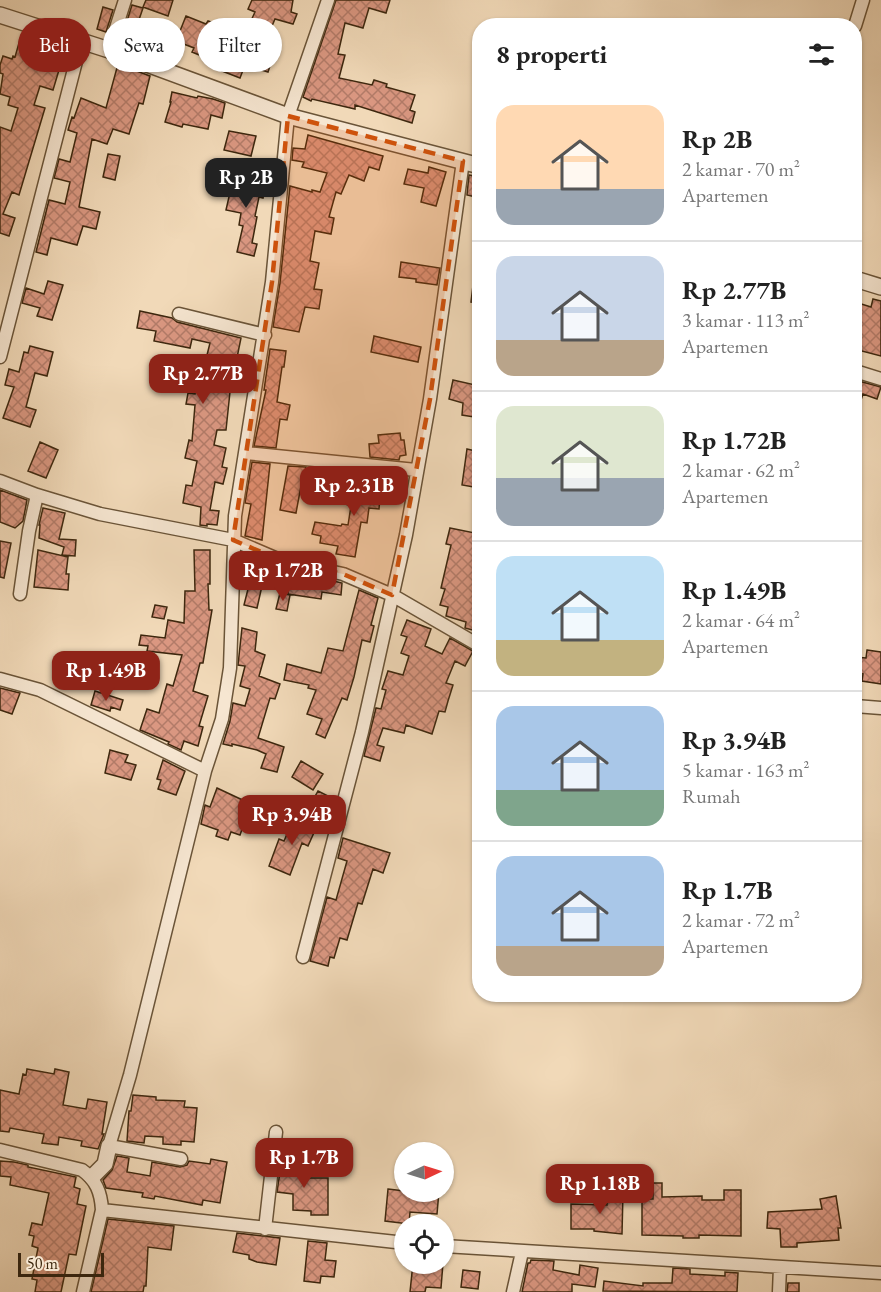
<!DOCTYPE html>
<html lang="id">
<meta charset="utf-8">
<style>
:root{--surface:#fff;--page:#f2f2f2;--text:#222;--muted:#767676;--line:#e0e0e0;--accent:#8f2418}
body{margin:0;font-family:"EB Garamond",serif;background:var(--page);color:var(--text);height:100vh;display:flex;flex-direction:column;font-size:22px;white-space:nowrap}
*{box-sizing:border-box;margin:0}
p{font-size:20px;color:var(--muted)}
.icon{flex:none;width:33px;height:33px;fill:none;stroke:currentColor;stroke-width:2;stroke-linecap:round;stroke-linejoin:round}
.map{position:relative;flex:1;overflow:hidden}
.sheet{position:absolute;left:472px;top:18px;width:390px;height:984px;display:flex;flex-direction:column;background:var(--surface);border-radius:24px;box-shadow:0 2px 4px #0004}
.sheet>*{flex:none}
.top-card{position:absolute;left:18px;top:18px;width:364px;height:54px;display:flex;gap:12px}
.needle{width:39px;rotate:86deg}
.buttons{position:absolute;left:394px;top:1142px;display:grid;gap:12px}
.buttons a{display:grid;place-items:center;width:60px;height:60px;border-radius:50%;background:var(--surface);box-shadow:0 2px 4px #0004;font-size:30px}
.scale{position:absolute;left:18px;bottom:15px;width:86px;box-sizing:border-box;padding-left:6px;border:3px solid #3d270e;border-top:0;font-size:16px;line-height:21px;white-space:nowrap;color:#3d270e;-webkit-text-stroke:4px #f6e6d1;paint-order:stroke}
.price{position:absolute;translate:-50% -51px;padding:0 14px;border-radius:12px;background:var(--accent);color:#fff;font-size:20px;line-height:39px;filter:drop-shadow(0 2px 3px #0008)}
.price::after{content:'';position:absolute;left:50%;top:36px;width:18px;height:14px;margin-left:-9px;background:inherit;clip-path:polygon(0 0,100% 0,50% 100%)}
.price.current{background:#222;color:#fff}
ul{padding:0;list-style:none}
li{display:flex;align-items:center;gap:18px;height:150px;padding:0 24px}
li+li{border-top:2px solid var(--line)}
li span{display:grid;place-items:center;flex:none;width:168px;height:120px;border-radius:18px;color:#555}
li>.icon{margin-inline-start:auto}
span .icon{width:72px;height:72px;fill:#fffc;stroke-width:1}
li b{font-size:26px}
h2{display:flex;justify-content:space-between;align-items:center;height:72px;padding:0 24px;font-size:26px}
.pill{padding:0 21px;border-radius:27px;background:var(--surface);box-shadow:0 2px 4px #0004;font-size:21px;line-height:54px}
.pill.current{background:var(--accent);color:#fff}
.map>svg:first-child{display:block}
</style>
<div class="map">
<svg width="881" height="1292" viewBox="0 0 881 1292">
<defs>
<pattern id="building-cross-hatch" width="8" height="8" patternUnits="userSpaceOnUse" patternTransform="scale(1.5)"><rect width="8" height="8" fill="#da9781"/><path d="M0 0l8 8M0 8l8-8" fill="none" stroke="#b27b68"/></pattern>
</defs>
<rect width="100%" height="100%" fill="#f1d9b8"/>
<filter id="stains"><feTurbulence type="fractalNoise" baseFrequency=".00333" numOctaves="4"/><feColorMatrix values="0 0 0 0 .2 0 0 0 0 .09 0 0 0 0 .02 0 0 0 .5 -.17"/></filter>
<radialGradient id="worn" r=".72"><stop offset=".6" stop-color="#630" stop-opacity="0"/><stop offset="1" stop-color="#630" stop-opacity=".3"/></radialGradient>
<path fill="url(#building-cross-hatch)" stroke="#3d270e" stroke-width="1.5" d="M146 0H173L168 16 143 7Z
M252 0H293L291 12 297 14 293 24 275 19 263 47 275 50 268 72 245 65 240 78 222 71 224 65 192 52 194 48 176 41 186 16 206 24 208 21 220 25 216 37 233 43 236 35 243 38 255 12 248 9Z
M336 0H390L386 13 369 8 363 28 345 23 338 54 345 55 339 78 372 85 374 80 387 84 386 87 415 95 410 110 415 112 412 123 355 105V109L312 99 311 101 303 97Z
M132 5 143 8 132 40 122 37Z
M103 7 113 10 106 32 97 29Z
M21 36 57 46 51 68 59 70 53 90 40 86 34 105 45 108 19 195 12 192 3 214 15 218 9 236 0 233V127L11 131 18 108 8 105 10 97 0 94 3 74 0 73V65L3 56 12 59 13 56 15 57Z
M118 64 150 76 143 104 139 103 129 134 113 129 107 144 92 139 79 207 100 212 96 229 83 226 77 245 51 238 47 255 36 252 49 200 65 204 70 182 54 178 59 159 70 162 77 133 68 130 72 117 74 118 81 98 106 108Z
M172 92 197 98 198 96 213 99 225 103 222 118 211 115 208 129 183 124 182 127 165 122 171 102H170Z
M229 131 256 136 251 156 224 150Z
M308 135 383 156 379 170 369 167 364 181 349 175 341 194 336 192 329 217 334 218 331 234 315 231 310 261 319 263 314 289 322 290 319 309 305 307 299 332 273 327 280 283 290 186 312 192V190L320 192 327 173 302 167 304 162 292 160 293 148 305 149Z
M108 154 120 156 115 180 103 177Z
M429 167 446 172 436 206 421 202 424 188 404 184 408 169 428 173Z
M234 175 267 181 263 198 259 197 255 216 257 217 252 243 257 244 254 256 237 252 243 226 239 225 241 213 226 210Z
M469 175 480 177V198L467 195Z
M401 262 440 268 437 285 416 282V279L399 277Z
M474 277H480V303L471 302Z
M48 281 63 285 52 320 37 316 40 308 22 303 26 288 44 294Z
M873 299 881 301V356L858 350 861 340 855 339V302L871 307Z
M140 311 172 318 177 322 241 338 230 392 226 430H217L214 445 226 448 222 467 227 468 223 484 215 482 210 510 219 511 217 525 207 524V526L200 525 201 507 183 503 186 485 192 486 197 461 185 458 189 440 192 441 195 405 186 404 188 393 195 394V391L202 392 206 371H203L210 343 192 339 190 348 154 341 156 331 137 328Z
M374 336 421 347 418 362 371 352Z
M30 346 53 352 47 376 35 373 26 407 36 410 30 427 3 418 14 387 5 385 9 369 19 372 24 352 28 353Z
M270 349 286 351 284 367H282L277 402 290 405 287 420 280 419 276 448 254 446 266 390H264Z
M453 380 480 386V403H476L474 417 462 415 463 403 449 399Z
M855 380 881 387 877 399 863 394 857 412H855Z
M400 433 401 440H404L406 455 400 456 399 460 370 457 369 444 379 443 378 435Z
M40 442 58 450 46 478 28 471Z
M467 449 480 452V488L462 485Z
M252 462 270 464 262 540 245 536 251 504 245 503Z
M288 466 306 467 305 471 319 470 320 484 301 486 296 513 280 510Z
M373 474 398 477 397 488 381 486 379 509 369 508 367 523 361 522 355 557 336 554 338 546 320 543 321 536 312 534 315 522 341 526 342 524 348 525 351 506 337 501 341 493 353 498 354 490 371 492Z
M0 490 27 500 23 521 15 528 0 522Z
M43 508 65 513 59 539 76 540 75 556 62 555 64 547 39 538 40 525H39Z
M450 528 480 534V632L465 628 466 622 446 616 448 607 440 605 445 589 441 588 451 545 446 544Z
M0 541 11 543 4 578 0 577Z
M38 550 68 557 66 574H69L68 590 34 587Z
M194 550H210V584H208L209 610H212L203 663H200L193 691 208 696 199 726 203 727 198 746 184 741 181 750 168 744 169 742 140 730 147 709 159 713 167 684 173 686 182 655 147 651 148 646 139 645 141 635 165 638 168 620 184 623 185 591H195Z
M242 555 267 564 257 608 244 605 249 585H243L245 574H241Z
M289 571 304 574V580L324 583 325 579 342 583 341 595 322 592 321 599 288 594Z
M359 590 378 598 371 625 374 626 370 642 362 640 354 677 347 700 342 698 325 738 316 734 322 719 307 714 316 690 308 688 309 685 284 680 287 664 321 673 328 648 343 651Z
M280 593 290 595 287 611 276 609Z
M155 605 167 607 164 619 152 617Z
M407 620 431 629 425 646 442 654 450 638 473 651 465 666 455 661 446 683 453 685 448 701 445 712 439 711 432 734 406 725 404 733 383 728 377 745 384 747 380 761 364 756 376 708 381 709 386 690 382 689 388 671 403 675 409 656 401 653 407 637 401 635Z
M242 628 257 632 255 651 265 655 259 676 280 684 275 699 270 698 258 738 284 747 277 772 261 768 266 754 257 750 232 744V746L223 744 230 721 233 703 245 706 250 689 240 686 245 666 238 665Z
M867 650 881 652V684L862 681 863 674 855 673V657L866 658Z
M0 688 20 693 12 714 0 710Z
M95 691 123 700 120 710 111 707 110 711 91 705Z
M110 750 128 755 125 762 136 765 131 780 105 773Z
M163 760 185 771 176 795 158 789 161 780 157 779Z
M301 761 323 774 313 790 292 777Z
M217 788 251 804 240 835 231 832 228 840 216 836 218 830 201 824 205 805 210 807Z
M318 791 332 798 326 809 312 802Z
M294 818 316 828 308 846 302 843 290 875 269 866 279 839 284 841Z
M343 838 390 853 383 873 373 869 362 904 358 903 347 940 340 938 334 958 330 957 328 966 310 961 327 897 336 900 347 861 338 858Z
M27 1069 54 1074 55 1069 69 1072 63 1105 86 1109 88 1099 107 1102 102 1134H104L98 1149 81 1146 82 1141 59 1137 58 1145 42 1143 44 1134 10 1128 9 1132 0 1131V1090L19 1094 23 1074 26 1075Z
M133 1095 156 1097V1100L185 1101 184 1107 197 1108 194 1142 181 1141V1145L163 1144V1137L145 1136 144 1143 127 1141 129 1111H131Z
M117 1156 129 1158 127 1172 150 1176 152 1162 180 1167 187 1165 189 1161 210 1164 211 1159 227 1162 220 1203 203 1200 202 1205 155 1196 154 1199 142 1197 143 1193 106 1188 103 1180 112 1170Z
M0 1161 14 1162 28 1165V1167L76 1177 74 1187 80 1189 77 1204 86 1206 76 1255 69 1254 61 1292H35L37 1280 32 1279 38 1248 32 1246 34 1236 29 1235 32 1223 42 1225 49 1193 10 1185 11 1177 0 1176Z
M293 1162 307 1163 306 1178H328V1215H311V1211L293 1210V1194L277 1192 281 1165 293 1166Z
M653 1183H662V1197L702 1196V1200H724V1190H741V1236L699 1235V1238H683V1236L642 1235V1199H653Z
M388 1189 413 1192 439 1191 437 1214 410 1212 409 1224 385 1221Z
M607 1193H623L622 1234 594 1231V1229H571V1204L607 1205Z
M836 1196 841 1228H838L839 1240 797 1243V1247H781L780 1229 767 1228 768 1212 822 1209 820 1199Z
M108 1219 174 1226 171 1250 148 1247 146 1286H144L143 1292H91Z
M237 1233 280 1238 276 1265 257 1262 249 1259V1255L233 1252Z
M308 1241 327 1243 325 1260 336 1261 334 1277 321 1276 320 1283 304 1281Z
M531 1260 554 1261 553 1270 579 1275 580 1265 598 1268 595 1287 572 1284V1292H522L528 1263H530Z
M413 1263H443L441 1288 426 1287 425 1292H410Z
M673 1268 690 1269V1274L725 1276V1272L738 1273 737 1292 603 1291 604 1281 643 1286V1283H672Z
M463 1270 480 1272 478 1289 461 1287Z
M788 1283H799V1292H787Z"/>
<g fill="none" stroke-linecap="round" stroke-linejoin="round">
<defs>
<path id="minor" d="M855 26 863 0
M109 50 125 0
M179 314 265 335
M0 357 81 42
M855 371 881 379
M245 453 416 470
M0 481 37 495 100 514 233 540 282 561 343 574 392 595 480 646
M20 594 29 531 37 495
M0 679 40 690 205 771
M855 706 881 708
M303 957 362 732 406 535 430 399 463 161
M0 1150 82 1170C96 1180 101 1192 102 1210L405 1243
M181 1159 109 1146 130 1075 205 771 222 719 230 668 235 516 272 282 288 116 328 0
M265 1229 276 1132
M444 1246 881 1273
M83 1292 102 1210
M513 1292 522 1252
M779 1292 780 1267"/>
<path id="tertiary" d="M0 15 109 50 288 116 480 166
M855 279 881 287
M92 1177 105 1164 109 1146"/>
</defs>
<use href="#minor" stroke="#6a5438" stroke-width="15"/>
<use href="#tertiary" stroke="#6a5438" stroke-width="18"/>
<use href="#minor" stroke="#f6e6d1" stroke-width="12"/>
<use href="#tertiary" stroke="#f6e6d1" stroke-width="15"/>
</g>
<path fill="#ce520c" fill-opacity="0.2" stroke="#ce520c" stroke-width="4.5" stroke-dasharray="12 8" stroke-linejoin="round" d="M288 116 463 161 430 399 392 595 343 574 282 561 233 540 272 282Z"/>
<rect width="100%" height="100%" filter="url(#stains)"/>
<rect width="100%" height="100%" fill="url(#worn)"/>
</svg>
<div class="buttons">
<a><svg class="needle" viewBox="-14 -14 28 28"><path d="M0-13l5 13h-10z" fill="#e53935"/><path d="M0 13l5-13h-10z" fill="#767676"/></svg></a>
<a><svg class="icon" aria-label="locate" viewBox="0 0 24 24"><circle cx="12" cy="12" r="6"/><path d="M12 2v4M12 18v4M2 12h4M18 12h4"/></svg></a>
</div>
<div class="scale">50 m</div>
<b class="price current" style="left:246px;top:209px">Rp 2B</b>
<b class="price" style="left:203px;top:405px">Rp 2.77B</b>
<b class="price" style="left:354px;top:517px">Rp 2.31B</b>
<b class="price" style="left:283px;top:602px">Rp 1.72B</b>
<b class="price" style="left:106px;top:702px">Rp 1.49B</b>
<b class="price" style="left:292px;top:846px">Rp 3.94B</b>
<b class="price" style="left:304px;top:1189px">Rp 1.7B</b>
<b class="price" style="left:600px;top:1215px">Rp 1.18B</b>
<div class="top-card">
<a class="pill current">Beli</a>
<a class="pill">Sewa</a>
<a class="pill">Filter</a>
</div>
<section class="sheet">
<h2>8 properti<svg class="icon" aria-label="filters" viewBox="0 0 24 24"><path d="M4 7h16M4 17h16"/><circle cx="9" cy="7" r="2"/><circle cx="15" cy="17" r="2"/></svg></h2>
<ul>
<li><span style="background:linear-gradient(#ffd9b3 70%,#9aa5b1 0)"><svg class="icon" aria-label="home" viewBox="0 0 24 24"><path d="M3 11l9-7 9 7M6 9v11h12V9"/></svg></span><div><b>Rp 2B</b><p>2 kamar · 70 m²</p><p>Apartemen</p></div></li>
<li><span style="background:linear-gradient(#c9d6e8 70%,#b9a48a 0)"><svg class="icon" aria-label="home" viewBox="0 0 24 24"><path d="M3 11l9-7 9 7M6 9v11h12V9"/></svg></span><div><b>Rp 2.77B</b><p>3 kamar · 113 m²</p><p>Apartemen</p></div></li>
<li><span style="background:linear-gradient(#dfe7d0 60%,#9aa5b1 0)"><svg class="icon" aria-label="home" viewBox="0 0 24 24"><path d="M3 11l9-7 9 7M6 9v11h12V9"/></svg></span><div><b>Rp 1.72B</b><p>2 kamar · 62 m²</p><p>Apartemen</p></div></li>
<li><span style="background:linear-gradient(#bfe0f5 70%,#c2b280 0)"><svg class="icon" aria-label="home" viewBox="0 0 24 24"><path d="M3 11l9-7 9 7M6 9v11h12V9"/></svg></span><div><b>Rp 1.49B</b><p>2 kamar · 64 m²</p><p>Apartemen</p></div></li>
<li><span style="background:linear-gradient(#a9c7e8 70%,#7fa58c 0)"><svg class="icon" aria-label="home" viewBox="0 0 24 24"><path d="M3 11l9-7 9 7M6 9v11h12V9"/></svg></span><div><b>Rp 3.94B</b><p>5 kamar · 163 m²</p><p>Rumah</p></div></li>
<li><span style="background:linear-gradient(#a9c7e8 75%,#b9a48a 0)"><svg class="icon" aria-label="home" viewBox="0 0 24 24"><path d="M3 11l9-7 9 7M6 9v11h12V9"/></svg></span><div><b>Rp 1.7B</b><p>2 kamar · 72 m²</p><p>Apartemen</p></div></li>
</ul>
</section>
</div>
